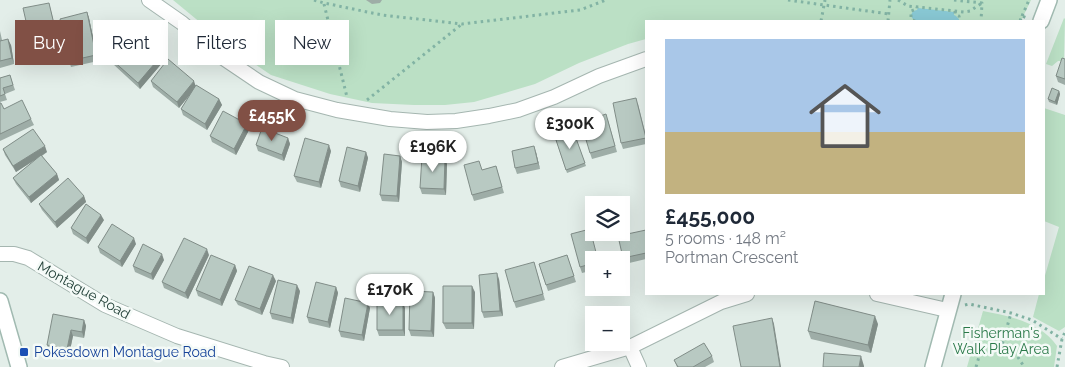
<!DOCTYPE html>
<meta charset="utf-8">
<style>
:root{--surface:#fff;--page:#f6f6f7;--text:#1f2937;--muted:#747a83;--line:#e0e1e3;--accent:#815045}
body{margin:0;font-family:Raleway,sans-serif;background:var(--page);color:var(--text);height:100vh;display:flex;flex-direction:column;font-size:19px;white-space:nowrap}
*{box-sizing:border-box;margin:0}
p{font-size:16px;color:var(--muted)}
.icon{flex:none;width:28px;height:28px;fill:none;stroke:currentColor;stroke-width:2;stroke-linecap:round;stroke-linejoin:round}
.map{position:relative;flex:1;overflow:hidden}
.drawer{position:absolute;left:645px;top:20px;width:400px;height:275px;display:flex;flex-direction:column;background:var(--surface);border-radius:0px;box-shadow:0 5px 20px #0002}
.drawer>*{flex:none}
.hud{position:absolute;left:15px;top:20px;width:475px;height:45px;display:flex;gap:10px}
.fabs{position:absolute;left:585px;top:196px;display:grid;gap:10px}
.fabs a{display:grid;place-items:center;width:45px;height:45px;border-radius:0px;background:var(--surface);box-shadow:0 5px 20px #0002;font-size:25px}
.price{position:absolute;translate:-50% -42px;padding:0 11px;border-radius:18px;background:#fff;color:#222;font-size:16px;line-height:32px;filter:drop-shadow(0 1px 2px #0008)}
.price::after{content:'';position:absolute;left:50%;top:30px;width:15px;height:11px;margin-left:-8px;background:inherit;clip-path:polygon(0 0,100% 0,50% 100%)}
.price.selected{background:var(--accent);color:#fff}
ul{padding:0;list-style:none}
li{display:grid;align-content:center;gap:10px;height:265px;padding:0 20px}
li+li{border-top:1px solid var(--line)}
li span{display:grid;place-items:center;height:155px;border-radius:0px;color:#555}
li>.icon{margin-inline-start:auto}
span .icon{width:90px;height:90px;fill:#fffc;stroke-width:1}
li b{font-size:21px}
.pill{padding:0 18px;border-radius:0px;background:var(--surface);box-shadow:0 5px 20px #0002;font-size:18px;line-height:45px}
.pill.selected{background:var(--accent);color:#fff}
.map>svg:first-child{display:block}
</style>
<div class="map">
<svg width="1065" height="367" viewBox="0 0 1065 367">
<rect width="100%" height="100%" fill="#e3eee9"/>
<path fill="#bbe0c5" d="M173 0H1031L1021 21H646V39L628 44 579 63 535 84 474 102 445 105H414L372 103 330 94 271 75 230 47Z
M1064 18 1065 19 1064 61H1058L1052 66 1046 64Z
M1044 108 1065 115V327L1059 331 1033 317 1039 294H1044V279L1059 227 1044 221Z
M983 311C1009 316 1041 322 1057 346L1054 367H967Z"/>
<path fill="#89c9d5" d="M918 8 954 12V15L956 16 959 19V21H916L912 18 911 15 913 11 917 10Z"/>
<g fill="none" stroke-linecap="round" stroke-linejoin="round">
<defs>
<path id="street" d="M149 0 182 23 219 55 259 82 295 99 337 110 390 119 427 122 456 121 489 116 518 110 554 97 599 76 646 59
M0 254H14L28 258 105 305 177 336 264 363 282 367
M877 294 947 310
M630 347 639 367
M562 367 630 347 721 302 747 294"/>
<path id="secondary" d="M1041 21 1049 0
M0 301 19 367
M933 367 953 294"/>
</defs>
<use href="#street" stroke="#a5b6b0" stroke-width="16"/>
<use href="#secondary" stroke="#a1bab1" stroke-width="18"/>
<path stroke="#82b3a4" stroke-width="3" stroke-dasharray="2.5 4" stroke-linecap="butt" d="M314 0 324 3 382 15 462 24 580 10 606 0
M788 0 889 14
M898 0 908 6 964 12 970 11 982 3
M954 0 982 3 981 21
M324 4 347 97
M955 11V14L959 16 960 21
M1022 16 1029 0
M821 21 825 0
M888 21 890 0
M915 21 911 19V11L917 9V7
M1020 21 1022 16 1027 18
M367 100 462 24
M965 305 969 304 1011 313 1032 320 1062 339
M1000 352 1016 354 1023 365 1022 367
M976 367 981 350 1000 352 1011 313
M1057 367 1062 339 1065 332"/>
<use href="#street" stroke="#fff" stroke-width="14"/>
<use href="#secondary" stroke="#fff" stroke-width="15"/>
</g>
<path fill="#9eada7" d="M366 0H382L380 3 372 4Z
M49 3 55 27 29 33 28 30Z
M87 12 89 18 98 61 71 67 69 61Z
M0 31 2 40 11 45 14 64 0 68Z
M161 56 163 62 140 89 113 64 111 59Z
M1065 59V85L1058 82 1056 76Z
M10 75 15 90 5 94 7 100 0 102V78Z
M151 81 196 86 219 99 222 105 207 130 183 115 181 109 189 96 179 108 153 87Z
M1059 91 1060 94 1057 105 1049 102 1048 99Z
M0 103 4 109 31 119 34 125 0 141Z
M638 104 646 136V144L623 149 621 143Z
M608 120 617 152 592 159 590 153Z
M247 124 249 130 236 155 212 142 210 136Z
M573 130 586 166 567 173 555 137Z
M288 138 290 144 284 161 258 151 256 145Z
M3 149 47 152 42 156 57 174 59 180 31 203 16 184 13 178 35 160 16 172 5 155Z
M331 151 321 188 297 182 294 176Z
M366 152 368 158 360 192 341 187 339 181Z
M536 152 540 169 517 174 515 168Z
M400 156 402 162 399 202 382 201 380 195Z
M447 164 446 195 422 194 420 188Z
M496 166 504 193 474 201 472 195 482 170Z
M84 196 86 202 57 228 42 210 39 204Z
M104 220 88 244 73 234 71 228Z
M590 229 592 235 594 270 582 273 580 267Z
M646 230V259L625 264 623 258Z
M136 244 122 267 100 253 98 247Z
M209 255 188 299 164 288 162 282Z
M567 255 576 282 548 291 539 264Z
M164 260 153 280 135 272 133 266Z
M534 262 545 300 516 308 514 302Z
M235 265 237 271 222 306 198 296 196 290Z
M499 279 503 316 484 318 482 312Z
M276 281 262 315 238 305 235 300Z
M336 287 338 293 330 328 309 323 307 317Z
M300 291 293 324 272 319 270 313Z
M433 292 435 298 434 337 411 336 409 330Z
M475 292 474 329H446L443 323Z
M370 308 364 341 341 337 339 331Z
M405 308V336H379L377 330Z
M84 320 86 326 84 338 73 336 69 355 49 351 47 345Z
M878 324 871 353 811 339 808 331Z
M712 356 714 362 705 367H677L674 360Z"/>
<path fill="#818d88" d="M87 12 89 18 98 61 96 55Z
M8 39 11 45 14 64 12 58Z
M161 56 163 62 140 89 138 83Z
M194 81 196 87 179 108 177 102Z
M1059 91 1060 94 1057 105 1055 102Z
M219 99 222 105 207 130 205 124Z
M247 124 249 130 236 155 234 149Z
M288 138 290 144 284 161 282 155Z
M329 145 331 151 321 188 319 182Z
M45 146 47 152 16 172 13 166Z
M534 146 536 152 540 169 538 163Z
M366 152 368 158 360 192 358 186Z
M400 156 402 162 399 202 397 196Z
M445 158 447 164 446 195 444 189Z
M57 174 59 180 31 203 29 197Z
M84 196 86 202 57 228 55 222Z
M101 215 104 220 88 244 86 238Z
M134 238 136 244 122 267 120 261Z
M207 249 209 255 188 299 185 293Z
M162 254 164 260 153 280 151 274Z
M235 265 237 271 222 306 220 300Z
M497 273 499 279 503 316 500 311Z
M273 275 276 281 262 315 260 309Z
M297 285 300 291 293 324 291 318Z
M472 286 475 292 474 329 472 323Z
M336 287 338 293 330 328 328 322Z
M433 292 435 298 434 337 431 331Z
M403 302 405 308V336L403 330Z
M368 303 370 308 364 341 362 335Z
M875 316 878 324 871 353 868 345Z
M772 318 774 324 781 367H780Z
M84 320 86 326 84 338 82 332Z
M71 330 73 336 69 355 67 349Z
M861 356 864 366V367H859Z"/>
<path fill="#b8c9c2" stroke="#818d88" d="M49 3 54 24 28 30 23 8Z
M87 12 96 55 69 61 60 19Z
M134 33 161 56 138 83 111 59Z
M8 39 12 58 0 61V41Z
M1062 58 1065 59V79L1056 76Z
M168 59 194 81 177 102 151 81Z
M10 75 13 85 3 88 5 94 0 96V78Z
M196 85 219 99 205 124 181 109Z
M1052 88 1059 91 1055 102 1048 99Z
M636 98 646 138 621 143 613 103Z
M22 100 31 119 0 134V103H1L4 109Z
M223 111 247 124 234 149 210 136Z
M606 114 615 146 590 153 581 123Z
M262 128 288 138 282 155 256 145Z
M33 129 45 146 13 166 3 149Z
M573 130 585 163 566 170 555 137Z
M305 138 329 145 319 182 294 176Z
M534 146 538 163 515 168 512 151Z
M347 147 366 152 358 186 339 181Z
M384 154 400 156 397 196 380 195Z
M41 155 57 174 29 197 13 178Z
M422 156 445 158 444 189 420 188Z
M479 161 482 170 496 166 502 187 472 195 464 165Z
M68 178 84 196 55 222 39 204Z
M86 204 101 215 86 238 71 228Z
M112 224 134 238 120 261 98 247Z
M590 229 598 260H594V263L580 267 571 234Z
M646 230V253L623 258 618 236Z
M184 238 207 249 185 293 162 282Z
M143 244 162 254 151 274 133 266Z
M211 255 235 265 220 300 196 290Z
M567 255 574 276 546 285 539 264Z
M534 262 543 294 514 302 505 270Z
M249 266 273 275 260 309 235 300Z
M497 273 500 311 482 312 479 275Z
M278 280 297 285 291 318 270 313Z
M316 282 336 287 328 322 307 317Z
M443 286H472V323H443Z
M410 291 433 292 431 331 409 330Z
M345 298 368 303 362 335 339 331Z
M815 301 875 316 868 345 808 331Z
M377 302H403V330H377Z
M53 314 84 320 82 332 71 330 67 349 47 345Z
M772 318 780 367H741L733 326Z
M704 343 712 356 693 367H678L674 360Z
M824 353 861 356 859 367H823Z"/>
<rect fill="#1a4fb4" stroke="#f4faf7" stroke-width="2" x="19" y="347" width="10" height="10" rx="2.5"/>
<g text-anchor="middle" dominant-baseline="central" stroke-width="5" stroke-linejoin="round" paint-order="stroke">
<g font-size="14" fill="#224038" stroke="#f4faf7">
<text transform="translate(84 290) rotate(29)">Montague Road</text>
</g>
<g font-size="14" fill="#2a7949" stroke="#f4faf7">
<text x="1001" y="333">Fisherman's<tspan x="1001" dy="16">Walk Play Area</tspan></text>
</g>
<g font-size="14" fill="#164399" stroke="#f4faf7" text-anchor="start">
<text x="34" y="352">Pokesdown Montague Road</text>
</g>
</g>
</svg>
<div class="fabs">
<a><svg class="icon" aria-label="layers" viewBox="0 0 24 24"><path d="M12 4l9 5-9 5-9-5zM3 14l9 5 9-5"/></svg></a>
<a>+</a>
<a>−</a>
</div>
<b class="price selected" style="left:272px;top:142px">£455K</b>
<b class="price" style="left:570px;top:150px">£300K</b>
<b class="price" style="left:433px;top:173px">£196K</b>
<b class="price" style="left:390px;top:316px">£170K</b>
<div class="hud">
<a class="pill selected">Buy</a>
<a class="pill">Rent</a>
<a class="pill">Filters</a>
<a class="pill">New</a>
</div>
<section class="drawer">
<ul>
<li><span style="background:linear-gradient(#a9c7e8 60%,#c2b280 0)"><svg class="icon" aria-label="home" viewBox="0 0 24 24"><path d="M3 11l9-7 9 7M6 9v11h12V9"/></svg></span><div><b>£455,000</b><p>5 rooms · 148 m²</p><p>Portman Crescent</p></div></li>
</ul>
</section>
</div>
